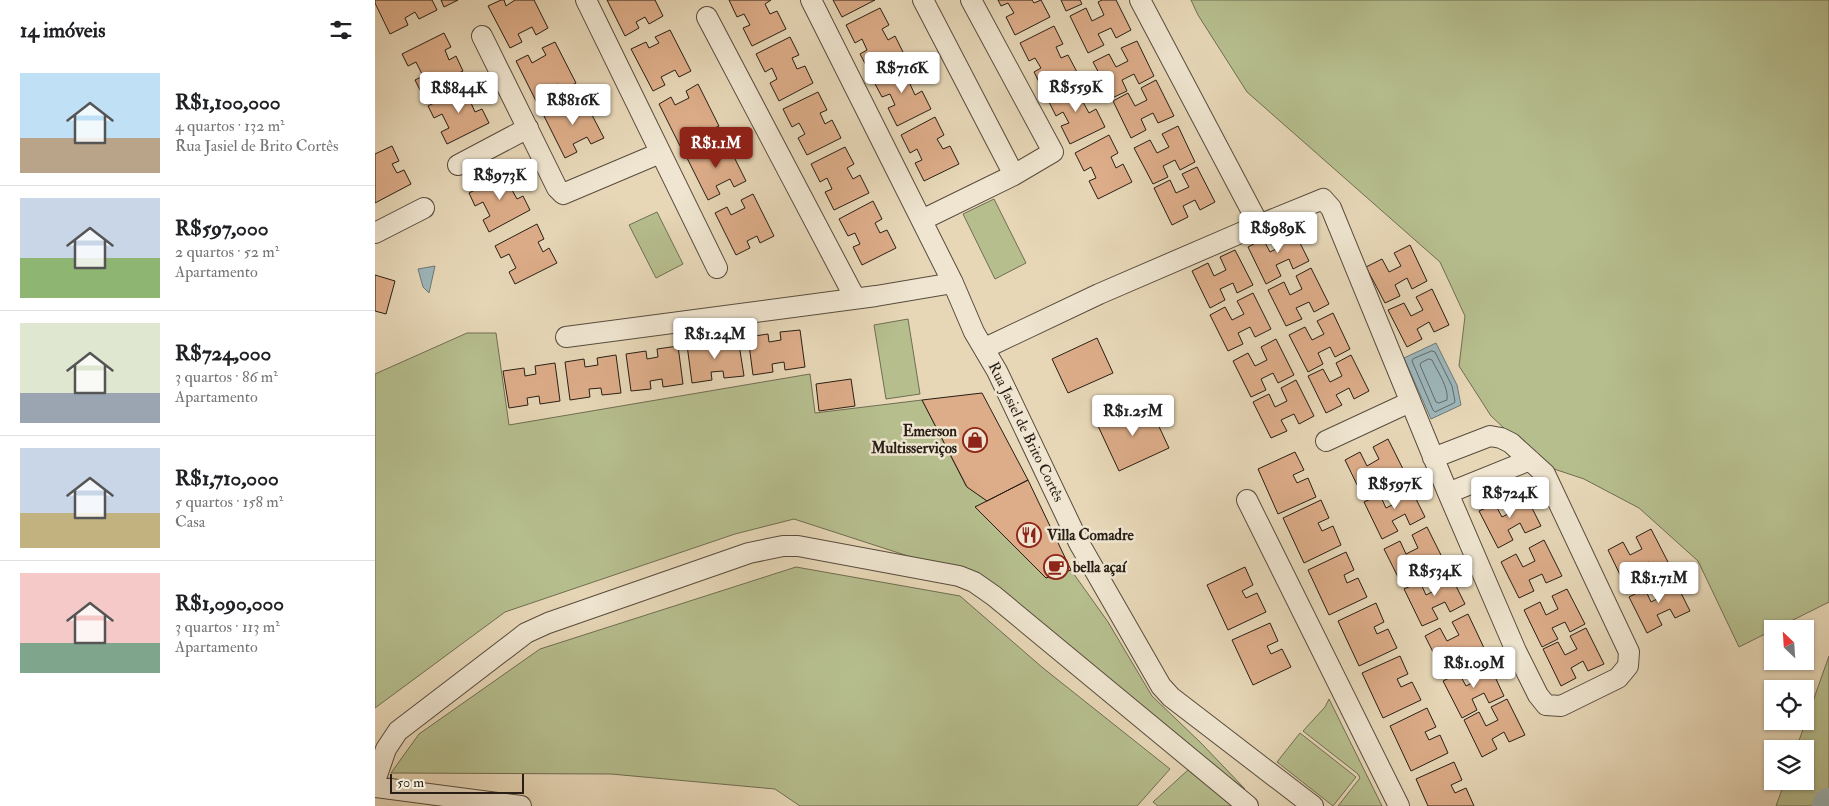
<!DOCTYPE html>
<html lang="pt">
<meta charset="utf-8">
<style>
:root{--surface:#fff;--page:#f2f2f2;--text:#202124;--muted:#757577;--line:#e0e0e0;--accent:#8f2418}
body{margin:0;font-family:"IM FELL Double Pica",serif;background:var(--page);color:var(--text);height:100vh;display:flex;flex-direction:column;font-size:19px;white-space:nowrap}
*{box-sizing:border-box;margin:0}
p{font-size:16px;color:var(--muted)}
.icon{flex:none;width:28px;height:28px;fill:none;stroke:currentColor;stroke-width:2;stroke-linecap:round;stroke-linejoin:round}
.map{position:relative;flex:1;overflow:hidden}
.details{display:flex;flex-direction:column;background:var(--surface);width:375px}
.details>*{flex:none}
.needle{width:32px;rotate:335deg}
.controls{position:absolute;left:1389px;top:620px;display:grid;gap:10px}
.controls a{display:grid;place-items:center;width:50px;height:50px;border-radius:0px;background:var(--surface);box-shadow:0 1px 4px #0004;font-size:25px}
.scale{position:absolute;left:15px;bottom:12px;width:134px;box-sizing:border-box;padding-left:5px;border:2px solid #281e15;border-top:0;font-size:14px;line-height:18px;white-space:nowrap;color:#281e15;-webkit-text-stroke:4px #efe5d0;paint-order:stroke}
.price{position:absolute;translate:-50% -42px;padding:0 11px;border-radius:5px;background:#fff;color:#222;font-size:16px;line-height:32px;filter:drop-shadow(0 1px 2px #0008)}
.price::after{content:'';position:absolute;left:50%;top:30px;width:15px;height:11px;margin-left:-8px;background:inherit;clip-path:polygon(0 0,100% 0,50% 100%)}
.price.selected{background:var(--accent);color:#fff}
ul{padding:0;list-style:none}
li{display:flex;align-items:center;gap:15px;height:125px;padding:0 20px}
li+li{border-top:1px solid var(--line)}
li span{display:grid;place-items:center;flex:none;width:140px;height:100px;border-radius:0px;color:#555}
li>.icon{margin-inline-start:auto}
span .icon{width:60px;height:60px;fill:#fffc;stroke-width:1}
li b{font-size:21px}
h2{display:flex;justify-content:space-between;align-items:center;height:60px;padding:0 20px;font-size:21px}
main{display:flex;flex:1;min-height:0}
.map>svg:first-child{display:block}
</style>
<main>
<section class="details">
<h2>14 imóveis<svg class="icon" aria-label="filters" viewBox="0 0 24 24"><path d="M4 7h16M4 17h16"/><circle cx="9" cy="7" r="2"/><circle cx="15" cy="17" r="2"/></svg></h2>
<ul>
<li><span style="background:linear-gradient(#bfe0f5 65%,#b9a48a 0)"><svg class="icon" aria-label="home" viewBox="0 0 24 24"><path d="M3 11l9-7 9 7M6 9v11h12V9"/></svg></span><div><b>R$1,100,000</b><p>4 quartos · 132 m²</p><p>Rua Jasiel de Brito Cortês</p></div></li>
<li><span style="background:linear-gradient(#c9d6e8 60%,#8fb573 0)"><svg class="icon" aria-label="home" viewBox="0 0 24 24"><path d="M3 11l9-7 9 7M6 9v11h12V9"/></svg></span><div><b>R$597,000</b><p>2 quartos · 52 m²</p><p>Apartamento</p></div></li>
<li><span style="background:linear-gradient(#dfe7d0 70%,#9aa5b1 0)"><svg class="icon" aria-label="home" viewBox="0 0 24 24"><path d="M3 11l9-7 9 7M6 9v11h12V9"/></svg></span><div><b>R$724,000</b><p>3 quartos · 86 m²</p><p>Apartamento</p></div></li>
<li><span style="background:linear-gradient(#c9d6e8 65%,#c2b280 0)"><svg class="icon" aria-label="home" viewBox="0 0 24 24"><path d="M3 11l9-7 9 7M6 9v11h12V9"/></svg></span><div><b>R$1,710,000</b><p>5 quartos · 158 m²</p><p>Casa</p></div></li>
<li><span style="background:linear-gradient(#f6c9c9 70%,#7fa58c 0)"><svg class="icon" aria-label="home" viewBox="0 0 24 24"><path d="M3 11l9-7 9 7M6 9v11h12V9"/></svg></span><div><b>R$1,090,000</b><p>3 quartos · 113 m²</p><p>Apartamento</p></div></li>
</ul>
</section>
<div class="map">
<svg width="1454" height="806" viewBox="0 0 1454 806">
<rect width="100%" height="100%" fill="#e7d7b7"/>
<filter id="stains"><feTurbulence type="fractalNoise" baseFrequency=".004" numOctaves="4"/><feColorMatrix values="0 0 0 0 .2 0 0 0 0 .09 0 0 0 0 .02 0 0 0 .5 -.17"/></filter>
<radialGradient id="worn" r=".72"><stop offset=".6" stop-color="#630" stop-opacity="0"/><stop offset="1" stop-color="#630" stop-opacity=".3"/></radialGradient>
<path fill="#b6be8e" stroke="#6f6e52" d="M816 0H1454V602L1364 647 1323 561 1264 508 1209 479 1170 466 1116 416 1084 366 1090 316 1065 262 872 92 823 15Z
M619 199 651 263 620 279 588 214Z
M282 212 308 264 281 278 254 225Z
M533 319 545 394 511 399 499 325Z
M92 333H121L134 425 435 374 440 413 547 400 591 486 612 501 600 507 671 578 696 570 733 622 777 696 826 743 870 789 807 743 607 580 419 519 360 534 130 612 0 708V374Z
M421 567 585 596 668 668 795 769 762 806H425L400 789 236 774 16 773 44 734 165 649Z
M1454 656V806H1401L1410 781H1430V749H1421Z
M954 699 1007 806H963L985 778 983 774 928 731 950 707Z
M925 733 981 777 958 806 902 762Z
M813 770 858 806H783L778 802Z"/>
<path fill="#9db6bb" stroke="#6e7979" d="M60 266 54 293 48 287 43 269Z
M1061 343 1082 385 1086 405 1056 419 1029 358Z"/>
<g fill="none" stroke-linecap="round" stroke-linejoin="round">
<path stroke="#626a68" stroke-width="1" d="M1057 351 1060 352 1077 386 1080 401 1079 403 1060 412 1058 410 1037 361 1038 359Z
M1054 359 1057 360C1062 371 1074 387 1072 400L1064 403 1061 402 1045 365 1046 363Z"/>
<path stroke="#9db6bb" stroke-width="32" d="M1453 806 1454 804"/>
</g>
<path fill="#ddad89" stroke="#281e15" d="M0 0H57L62 10 44 19 40 12 30 18 33 25 15 34 0 3Z
M66 0H83L69 7Z
M126 0H129L131 6 140 0H159L173 28 161 35 157 27 143 34 147 42 135 48 113 6Z
M232 0H280L288 16 274 24 270 17 261 22 264 28 250 36Z
M354 0H396L390 4 395 14 402 11 411 29 377 46 368 28 375 25 369 14 362 17Z
M458 0H500L467 17Z
M623 0H657L659 3 666 0 675 17 640 35 631 17 639 13 633 3 626 6Z
M686 0H705L707 4 691 11Z
M727 0H741L756 30 741 38 736 28 723 34 729 45 713 53 695 16 711 8 717 21 729 15 723 2Z
M505 8 514 25 507 29 513 40 520 36 529 54 494 71 485 54 492 50 487 39 480 43 471 25Z
M679 26 688 44 681 47 686 58 693 55 702 72 668 90 659 72 666 68 660 58 654 61 645 43Z
M295 30 316 71 304 77 300 70 286 77 290 85 278 91 256 49 271 42 274 48 284 43 280 37Z
M69 33 76 47 70 50 74 60 81 56 88 71 46 92 40 80 48 76 41 62 33 66 27 54Z
M415 37 424 55 417 58 422 69 430 66 438 83 404 101 395 83 402 79 397 68 390 72 381 54Z
M762 41 779 76 764 84 759 74 747 80 752 91 737 98 718 62 734 54 741 67 753 61 746 48Z
M180 42 201 83 186 91 183 84 174 89 177 95 162 103 141 61 153 55 157 63 171 55 167 48Z
M533 63 542 80 535 84 540 95 547 91 556 109 522 126 513 108 520 105 515 94 507 97 498 80Z
M781 80 799 116 783 123 778 113 766 119 771 130 756 138 738 101 753 93 760 106 772 100 766 88Z
M706 81 715 99 708 102 714 113 721 109 730 127 695 144 686 126 694 123 688 112 681 116 672 98Z
M323 84 344 126 329 133 326 127 317 132 320 138 305 146 284 104 296 97 300 105 314 98 311 91Z
M95 85 102 99 96 103 100 112 107 109 114 123 72 144 66 132 74 128 67 114 59 118 53 106Z
M443 92 452 110 445 113 450 124 457 120 466 138 432 155 423 138 430 134 424 123 417 127 408 109Z
M207 96 229 138 216 144 212 137 198 144 202 152 190 158 169 116 183 108 187 115 196 110 193 104Z
M560 117 569 135 562 139 568 149 575 146 584 164 549 181 540 163 547 160 542 149 535 153 526 135Z
M803 126 820 162 805 170 800 160 788 166 793 177 778 184 759 148 775 140 782 153 794 147 787 134Z
M734 135 743 153 736 157 741 168 748 164 757 182 723 199 714 181 721 178 716 167 709 171 700 153Z
M350 139 371 181 359 187 355 179 341 186 345 194 333 200 312 158 327 151 330 158 339 153 336 147Z
M17 146 24 161 17 164 22 173 29 170 36 184 0 203V154Z
M470 147 479 164 472 168 478 179 485 175 494 193 459 210 450 192 457 189 452 178 445 182 436 164Z
M822 167 840 202 825 210 820 200 808 206 813 217 797 225 779 188 795 180 801 193 814 187 807 174Z
M136 172 144 187 137 190 142 199 148 196 155 210 114 232 108 220 115 216 108 202 100 206 94 193Z
M378 194 399 236 385 243 382 236 372 241 375 248 361 255 340 213 352 207 356 215 370 208 366 200Z
M498 201 507 219 500 223 505 233 512 230 521 248 487 265 478 247 485 244 480 233 473 236 464 219Z
M162 224 169 239 163 242 168 252 174 248 182 263 140 284 134 272 141 268 134 254 126 258 120 246Z
M916 225 934 261 918 269 914 259 901 265 906 276 891 284 873 247 888 239 895 252 907 246 901 233Z
M1035 245 1052 281 1037 289 1032 278 1020 285 1025 296 1010 303 991 267 1007 259 1014 272 1026 266 1019 253Z
M860 250 878 285 862 293 858 283 845 289 850 300 835 308 817 271 833 263 839 276 851 270 845 257Z
M936 268 954 304 939 312 934 302 921 308 927 319 911 326 893 290 909 282 915 295 927 289 921 276Z
M0 275 20 281 11 314 0 311Z
M1057 289 1074 325 1059 332 1054 322 1042 329 1047 339 1032 347 1013 310 1029 303 1036 316 1048 310 1041 297Z
M878 293 896 329 880 337 875 327 863 333 868 344 853 351 835 315 850 307 857 320 869 314 862 301Z
M958 313 975 349 960 357 955 347 943 353 948 364 933 372 914 335 930 327 937 340 949 334 942 321Z
M425 330 430 367 410 370 409 362 397 364 398 372 378 375 373 337 393 334 394 342 406 340 405 332Z
M363 338 369 376 349 378 348 371 336 372 337 380 317 383 312 345 332 342 333 350 345 348 344 341Z
M722 338 738 373 693 393 677 359Z
M901 339 919 375 903 383 898 373 886 379 891 390 876 397 858 361 873 353 880 366 892 360 886 347Z
M303 346 308 384 288 387 287 379 275 381 276 389 256 391 251 354 271 351 272 359 283 357 282 349Z
M241 355 246 393 227 395 226 388 214 389 215 397 195 400 190 362 209 359 210 367 223 365 222 358Z
M976 355 994 391 979 399 974 388 961 395 967 405 951 413 933 376 948 369 955 382 967 376 961 363Z
M180 363 185 401 165 404 164 396 152 398 153 405 134 408 128 371 149 368 150 376 161 374 160 366Z
M476 379 480 406 444 411 441 384Z
M921 380 939 416 924 424 919 414 906 420 912 431 896 438 878 402 894 394 900 407 912 401 906 388Z
M607 393 653 480 612 501 592 487 547 400Z
M773 403 794 448 744 471 723 426Z
M1013 439 1031 475 1015 482 1010 472 998 479 1003 489 988 497 970 460 985 452 992 466 1004 459 998 447Z
M920 452 929 470 918 475 922 483 933 478 941 497 903 514 883 469Z
M653 480 696 570 671 578 600 507Z
M1032 481 1050 517 1035 525 1030 514 1017 521 1023 531 1007 539 989 502 1005 495 1011 508 1023 502 1017 489Z
M1148 490 1166 526 1150 533 1145 523 1133 530 1138 540 1123 548 1104 511 1120 504 1127 517 1139 511 1132 498Z
M946 500 954 518 943 523 947 531 958 526 966 545 929 563 908 518Z
M1052 527 1070 563 1055 571 1050 560 1037 567 1043 577 1027 585 1009 549 1025 541 1031 554 1043 548 1037 535Z
M1276 529 1294 564 1279 572 1274 562 1261 568 1266 579 1251 587 1233 550 1248 542 1255 555 1267 549 1261 537Z
M1169 540 1187 576 1171 583 1167 574 1154 580 1159 591 1144 598 1126 562 1141 554 1148 567 1160 561 1154 548Z
M971 552 979 570 969 575 972 583 983 578 992 597 954 615 933 570Z
M870 567 878 585 867 591 871 598 882 593 891 612 853 630 832 585Z
M1072 568 1090 604 1075 612 1070 602 1057 608 1063 619 1047 626 1029 589 1045 582 1051 595 1063 589 1057 576Z
M1297 575 1315 611 1300 618 1295 609 1282 615 1287 625 1272 633 1254 597 1270 589 1276 602 1288 596 1282 583Z
M1192 589 1210 624 1195 632 1190 622 1177 628 1183 639 1167 647 1149 610 1165 602 1171 615 1183 609 1177 596Z
M1001 603 1009 622 999 627 1002 634 1013 629 1022 648 984 666 963 621Z
M1093 614 1110 650 1095 658 1090 648 1078 654 1083 665 1068 672 1050 636 1065 628 1072 641 1084 635 1077 622Z
M895 623 903 641 892 646 896 654 907 649 916 667 878 685 857 640Z
M1211 628 1229 664 1213 671 1208 661 1196 668 1201 678 1186 686 1168 649 1183 642 1190 655 1202 649 1195 636Z
M1025 656 1033 674 1022 679 1026 687 1037 682 1046 700 1008 718 987 673Z
M1112 660 1129 696 1114 703 1109 693 1097 699 1102 710 1087 718 1068 681 1084 673 1091 686 1103 680 1096 667Z
M1132 699 1150 735 1134 742 1129 732 1117 739 1122 749 1107 757 1089 720 1104 712 1111 726 1123 720 1116 707Z
M1052 708 1061 727 1050 732 1054 740 1065 735 1073 753 1036 771 1015 726Z
M1079 762 1087 780 1076 785 1080 793 1091 788 1099 806H1053L1041 779Z"/>
<g fill="none" stroke-linecap="round" stroke-linejoin="round">
<defs>
<path id="minor" d="M211 0 342 268
M436 0 578 283 599 332 622 371 704 543 786 686 796 697 938 806
M548 0 639 175
M765 0 884 225
M332 17 480 298
M107 36 182 188 188 194 285 153
M83 165 153 128
M547 220 639 175 678 152 596 0
M0 233 49 208
M191 337 501 296 578 283
M610 348 724 294 884 225 948 199 956 208 1073 493 1141 651 1163 695 1171 705 1186 706 1243 678 1253 666 1254 652 1170 474 1136 443 1126 438 1115 436 1058 458
M951 441 1035 402
M1073 493 1155 460
M872 500 1024 806
M0 781 11 749 23 731 151 633 173 623 374 553 408 546H423L584 576 599 582 619 596 873 806
M0 787 146 806"/>
</defs>
<use href="#minor" stroke="#584c3e" stroke-width="22"/>
<use href="#minor" stroke="#efe5d0" stroke-width="20"/>
</g>
<defs>
<symbol id="shop-ring" viewBox="-11 -11 22 22"><circle r="9.5" fill="#efe5d0" stroke="#8f2418" stroke-width="1.5"/><path d="M-5-2.5h2.3a2.7 3.5 0 0 1 5.4 0H5L5.5 6h-11ZM-1.5-2.5h3a1.5 2.3 0 0 0-3 0Z" fill="#8f2418"/></symbol>
<symbol id="restaurant-ring" viewBox="-11 -11 22 22"><circle r="9.5" fill="#efe5d0" stroke="#8f2418" stroke-width="1.5"/><path d="M-5-6h1v4h1v-4h1v4h1v-4h1v5L-1.5 .5V6h-2V.5L-5-1ZM5-6V6H3V1.5H1.5Q1.5-4 5-6Z" fill="#8f2418"/></symbol>
<symbol id="cafe-ring" viewBox="-11 -11 22 22"><circle r="9.5" fill="#efe5d0" stroke="#8f2418" stroke-width="1.5"/><path d="M-5.5-4.5H6V0H3Q3 3.5 0 3.5H-2.5Q-5.5 3.5-5.5 0ZM3-3.2v2h1.7v-2ZM-6 4.5H4V6H-6Z" fill="#8f2418"/></symbol>
</defs>
<g fill-rule="evenodd">
<use href="#shop-ring" x="586" y="426" width="28" height="28"/>
<use href="#restaurant-ring" x="640" y="521" width="28" height="28"/>
<use href="#cafe-ring" x="667" y="553" width="28" height="28"/>
</g>
<g text-anchor="middle" dominant-baseline="central" stroke-width="5" stroke-linejoin="round" paint-order="stroke">
<g font-size="15" font-weight="bold" fill="#281e15" stroke="#efe5d0" text-anchor="start">
<text x="582" y="431" text-anchor="end">Emerson<tspan x="582" dy="17">Multisserviços</tspan></text>
<text x="672" y="535">Villa Comadre</text>
<text x="698" y="567">bella açaí</text>
</g>
<g font-size="15" fill="#281e15" stroke="#efe5d0">
<text transform="translate(651 432) rotate(64)">Rua Jasiel de Brito Cortês</text>
</g>
</g>
<rect width="100%" height="100%" filter="url(#stains)"/>
<rect width="100%" height="100%" fill="url(#worn)"/>
</svg>
<div class="controls">
<a><svg class="needle" viewBox="-14 -14 28 28"><path d="M0-13l5 13h-10z" fill="#e53935"/><path d="M0 13l5-13h-10z" fill="#757577"/></svg></a>
<a><svg class="icon" aria-label="locate" viewBox="0 0 24 24"><circle cx="12" cy="12" r="6"/><path d="M12 2v4M12 18v4M2 12h4M18 12h4"/></svg></a>
<a><svg class="icon" aria-label="layers" viewBox="0 0 24 24"><path d="M12 4l9 5-9 5-9-5zM3 14l9 5 9-5"/></svg></a>
</div>
<div class="scale">50 m</div>
<b class="price" style="left:527px;top:94px">R$716K</b>
<b class="price" style="left:701px;top:113px">R$559K</b>
<b class="price" style="left:84px;top:114px">R$844K</b>
<b class="price" style="left:198px;top:126px">R$816K</b>
<b class="price selected" style="left:341px;top:169px">R$1.1M</b>
<b class="price" style="left:125px;top:201px">R$973K</b>
<b class="price" style="left:903px;top:254px">R$989K</b>
<b class="price" style="left:340px;top:360px">R$1.24M</b>
<b class="price" style="left:758px;top:437px">R$1.25M</b>
<b class="price" style="left:1020px;top:510px">R$597K</b>
<b class="price" style="left:1135px;top:519px">R$724K</b>
<b class="price" style="left:1060px;top:597px">R$534K</b>
<b class="price" style="left:1284px;top:604px">R$1.71M</b>
<b class="price" style="left:1099px;top:689px">R$1.09M</b>
</div>
</main>
